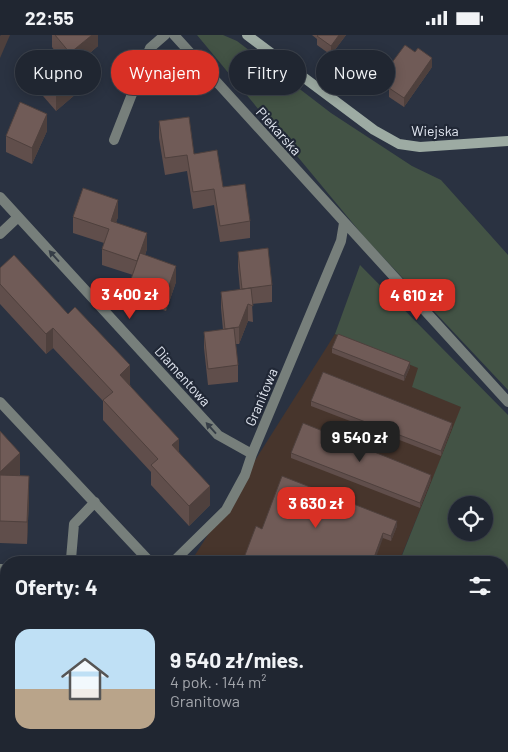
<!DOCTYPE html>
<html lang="pl">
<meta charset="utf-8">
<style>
:root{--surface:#202631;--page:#2d323d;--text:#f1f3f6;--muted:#a2a5ab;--line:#3d434d;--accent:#d93025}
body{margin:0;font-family:Barlow,sans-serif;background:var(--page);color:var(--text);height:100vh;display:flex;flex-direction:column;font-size:19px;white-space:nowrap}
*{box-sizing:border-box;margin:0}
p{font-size:16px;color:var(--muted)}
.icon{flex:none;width:28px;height:28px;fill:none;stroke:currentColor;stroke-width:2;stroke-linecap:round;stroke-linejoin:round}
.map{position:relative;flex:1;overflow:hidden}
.panel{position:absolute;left:0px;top:521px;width:509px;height:196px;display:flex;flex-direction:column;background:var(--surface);border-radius:20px 20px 0 0;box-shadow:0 2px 12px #0003,0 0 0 1px var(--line)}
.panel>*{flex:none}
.banner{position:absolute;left:15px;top:15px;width:479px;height:45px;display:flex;gap:10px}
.fabs{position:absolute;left:448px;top:461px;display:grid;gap:10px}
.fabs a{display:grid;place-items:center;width:45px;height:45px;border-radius:50%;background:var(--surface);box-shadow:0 2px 12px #0003,0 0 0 1px var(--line);font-size:25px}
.price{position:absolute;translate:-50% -42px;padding:0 11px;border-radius:10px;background:var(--accent);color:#fff;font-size:16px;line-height:32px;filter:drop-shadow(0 1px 2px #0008)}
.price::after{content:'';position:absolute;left:50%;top:30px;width:15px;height:11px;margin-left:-8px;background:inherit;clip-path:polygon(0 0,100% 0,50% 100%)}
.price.active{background:#222;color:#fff}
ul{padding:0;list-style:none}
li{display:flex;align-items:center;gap:15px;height:125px;padding:0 15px}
li span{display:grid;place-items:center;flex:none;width:140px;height:100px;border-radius:15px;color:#555}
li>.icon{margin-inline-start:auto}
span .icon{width:60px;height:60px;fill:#fffc;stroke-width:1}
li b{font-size:21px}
h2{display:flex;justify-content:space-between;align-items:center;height:60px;padding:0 15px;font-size:21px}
.tag{padding:0 18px;border-radius:22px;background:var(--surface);box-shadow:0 2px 12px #0003,0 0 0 1px var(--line);font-size:18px;line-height:45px}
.tag.active{background:var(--accent);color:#fff}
.status{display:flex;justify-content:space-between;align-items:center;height:35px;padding:0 25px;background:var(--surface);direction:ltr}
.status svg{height:14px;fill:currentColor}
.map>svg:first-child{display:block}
</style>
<div class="status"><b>22:55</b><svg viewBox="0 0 49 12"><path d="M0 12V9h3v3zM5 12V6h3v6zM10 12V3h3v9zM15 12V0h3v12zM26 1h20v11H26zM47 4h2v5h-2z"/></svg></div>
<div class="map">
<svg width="508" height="717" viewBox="0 0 508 717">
<rect width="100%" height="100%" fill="#2a3241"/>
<path fill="#47352c" d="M335 299 419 333 413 352 462 372 399 527 190 528Z"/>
<path fill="#435345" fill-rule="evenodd" d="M197 0H223L237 6 331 78 412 131 441 145 500 211 508 220V355L365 203Z
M360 230 508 380V596L503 602 502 528 413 527 401 523 461 372 412 352 418 333 335 299ZM456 470H484V498H456Z
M0 679 6 681V711H113L111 717H0Z
M148 711H424L420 717H146Z"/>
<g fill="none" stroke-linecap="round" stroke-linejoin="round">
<path stroke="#777f7b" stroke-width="10" d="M174 0 508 367
M114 105 150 13 165 0
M0 162 218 400 252 419
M0 199 18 182
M0 367 151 528
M68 528 71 524 74 489 95 467
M172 528 226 475 245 440 252 419 341 206 344 188
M0 534H6"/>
<path stroke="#9daba3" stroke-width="10" d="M247 0 374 95 399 109 420 112 508 106"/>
</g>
<path fill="#604e4b" d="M52 0H98V11L77 29 84 52 56 76 37 54V37L58 20 52 12Z
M312 0H346L331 20 317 10V4Z
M432 32 404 72 389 62V55L382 50V41Z
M159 86 194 119 250 186V203L220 207 214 170 193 174 187 136 165 140 159 103Z
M47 96 32 129 6 117V101Z
M73 182H118L116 187 147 214 145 220 176 247 166 276 130 264V247L133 240 102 230V214L104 208 73 198Z
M238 217 272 250V267L252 269 253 287 248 286 239 309H235L238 330V347L208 350 204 313V297L223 295 221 273V257L240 255 238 233Z
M0 233 130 350 179 417 210 470 189 491 151 450V437L103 385V366L53 313 46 319 0 269Z
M332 313 410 332 404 346 332 318Z
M311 366 452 392 441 421 311 371Z
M0 396 20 439 19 441 29 463 27 509 0 508Z
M291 418 431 445 420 473 291 423Z
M397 491 391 506 383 503 262 494Z
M0 560H6V607L0 606Z"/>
<path fill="#4e403d" d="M1 0H10L0 23V1Z
M92 0H98V11L70 34V18Z
M339 0H346L331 20V11Z
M432 23V32L404 72V63Z
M84 36V52L56 76V59Z
M47 79V96L32 129V113Z
M118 165V182L111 202V186Z
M147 198V214L137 242V226Z
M176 231V247L166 276V259Z
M248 269V286L239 309V292Z
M53 293V313L46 319V299Z
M410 327V332L404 346V341Z
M130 330V350L120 359V340Z
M452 388V392L441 421V416Z
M179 404V423L172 410Z
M20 418V439L0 458V437Z
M431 440V445L420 473V468Z
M29 441V463L27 509V487Z
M210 451V470L189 491V471Z
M397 486V491L391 506V501Z
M383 498V503L374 528H372Z"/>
<path fill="#705b57" stroke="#4e403d" d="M55 0H92L70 18Z
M318 0H339L331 11 317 1Z
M405 10 415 17 418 13 432 23 404 63 389 53 392 48 382 41Z
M65 14 84 36 56 59 37 37Z
M20 67 47 79 32 113 6 101Z
M189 82 194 119 217 115 223 152 245 149 250 186 220 191 214 154 193 157 187 120 165 123 159 86Z
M83 153 118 165 111 186 147 198 137 226 102 214 109 194 73 182Z
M268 213 272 250 242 254 238 217Z
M140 218 176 231 166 259 130 247Z
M14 220 68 279 75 272 130 330 120 340 179 404 172 410 210 451 189 471 151 430 158 424 103 365 113 357 53 293 46 299 0 249V233Z
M251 253 253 271 248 269 239 292 225 294 221 257Z
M234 293 238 330 208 334 204 297Z
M338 299 410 327 404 341 332 313Z
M323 337 452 388 441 416 311 366Z
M303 388 431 440 420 468 291 418Z
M0 396 20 418 0 437Z
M0 440 29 441 27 487 0 486Z
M282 441 397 486 391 501 383 498 372 528H242L256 491 262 494Z
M0 560H6V591L0 590Z"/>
<defs><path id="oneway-solid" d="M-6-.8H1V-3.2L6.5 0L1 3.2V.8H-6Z" transform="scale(1.25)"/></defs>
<g fill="#363e47">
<use href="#oneway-solid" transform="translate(54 221) rotate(-132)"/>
<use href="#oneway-solid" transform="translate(211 393) rotate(-132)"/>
</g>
<g text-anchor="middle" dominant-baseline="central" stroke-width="4.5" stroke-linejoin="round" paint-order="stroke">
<g font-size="14" fill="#e2e7f1" stroke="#212836">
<text x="435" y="95">Wiejska</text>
<text transform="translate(279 96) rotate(48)">Piekarska</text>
<text transform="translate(183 341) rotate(48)">Diamentowa</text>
<text transform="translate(261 362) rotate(-67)">Granitowa</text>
</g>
</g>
</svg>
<div class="fabs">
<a><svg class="icon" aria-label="locate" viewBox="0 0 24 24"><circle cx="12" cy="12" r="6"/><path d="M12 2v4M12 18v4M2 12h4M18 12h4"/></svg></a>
</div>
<b class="price" style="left:130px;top:285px">3 400 zł</b>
<b class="price" style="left:417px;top:286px">4 610 zł</b>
<b class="price active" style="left:360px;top:428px">9 540 zł</b>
<b class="price" style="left:316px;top:494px">3 630 zł</b>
<div class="banner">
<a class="tag">Kupno</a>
<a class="tag active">Wynajem</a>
<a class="tag">Filtry</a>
<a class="tag">Nowe</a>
</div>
<section class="panel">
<h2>Oferty: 4<svg class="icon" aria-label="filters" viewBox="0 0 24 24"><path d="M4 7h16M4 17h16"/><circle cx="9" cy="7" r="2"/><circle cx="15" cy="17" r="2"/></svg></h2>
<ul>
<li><span style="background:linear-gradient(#bfe0f5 60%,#b9a48a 0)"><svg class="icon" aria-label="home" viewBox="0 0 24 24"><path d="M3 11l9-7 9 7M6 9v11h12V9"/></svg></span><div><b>9 540 zł/mies.</b><p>4 pok. · 144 m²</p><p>Granitowa</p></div></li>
</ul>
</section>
</div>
